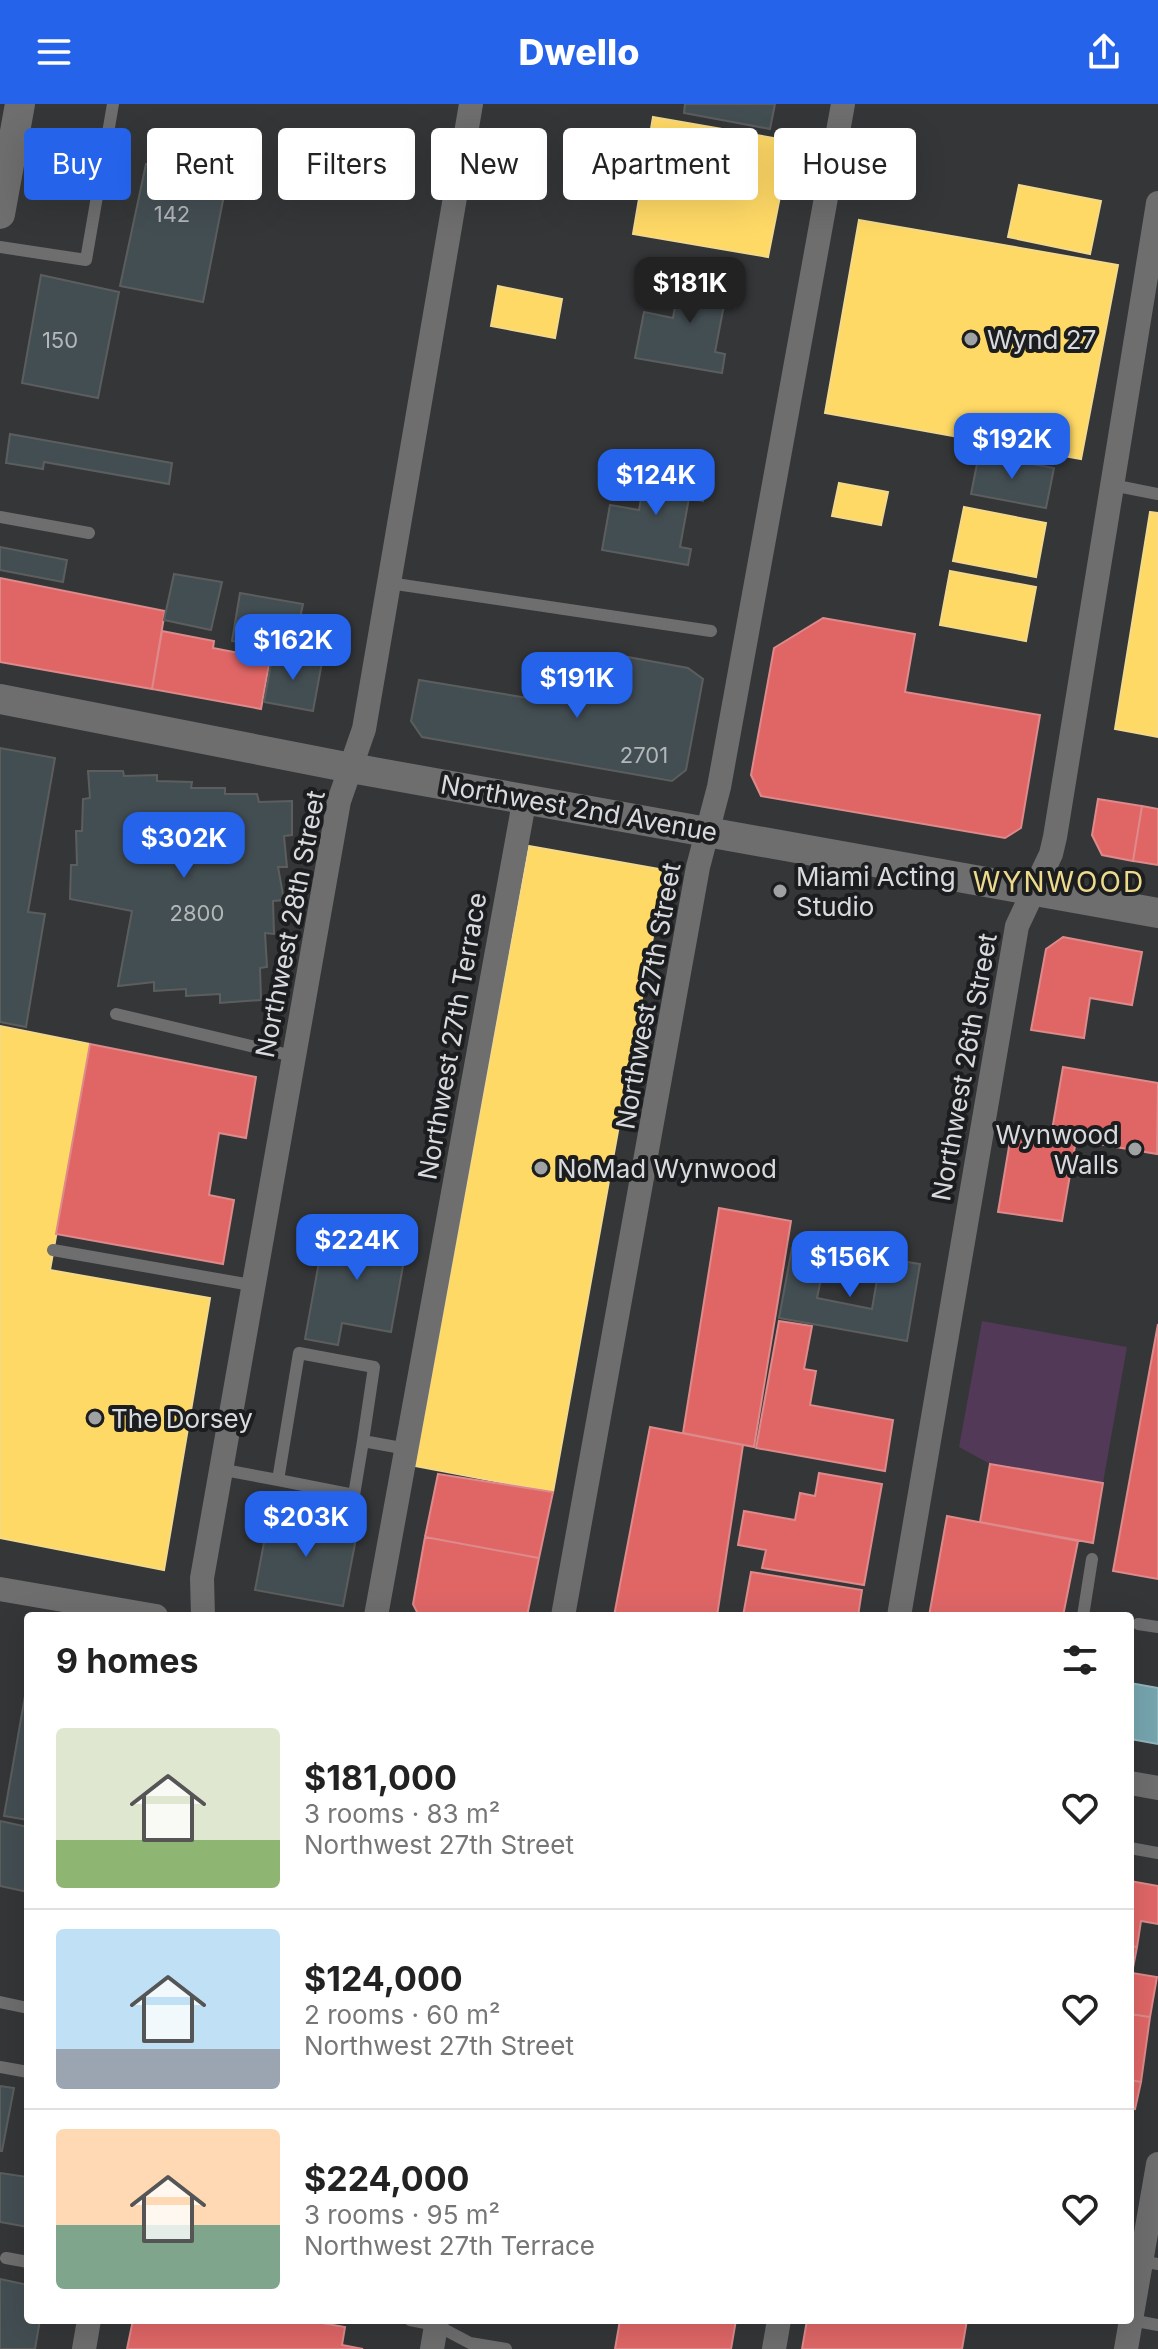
<!DOCTYPE html>
<meta charset="utf-8">
<style>
:root{--surface:#fff;--page:#f6f6f6;--text:#222;--muted:#767676;--line:#e0e0e0;--accent:#2563eb}
body{margin:0;font-family:Inter,sans-serif;background:var(--page);color:var(--text);height:100vh;display:flex;flex-direction:column;font-size:30px;white-space:nowrap}
*{box-sizing:border-box;margin:0}
p{font-size:26px;color:var(--muted)}
.icon{flex:none;width:44px;height:44px;fill:none;stroke:currentColor;stroke-width:2;stroke-linecap:round;stroke-linejoin:round}
.map{position:relative;flex:1;overflow:hidden}
.drawer{position:absolute;left:24px;top:1508px;width:1110px;height:712px;display:flex;flex-direction:column;background:var(--surface);border-radius:8px;box-shadow:0 8px 32px #0002}
.drawer>*{flex:none}
.banner{position:absolute;left:24px;top:24px;width:1110px;height:72px;display:flex;gap:16px}
.price{position:absolute;translate:-50% -68px;padding:0 18px;border-radius:16px;background:var(--accent);color:#fff;font-size:26px;line-height:52px;filter:drop-shadow(0 2px 4px #0008)}
.price::after{content:'';position:absolute;left:50%;top:48px;width:24px;height:18px;margin-left:-12px;background:inherit;clip-path:polygon(0 0,100% 0,50% 100%)}
.price.active{background:#222;color:#fff}
ul{padding:0;list-style:none}
li{display:flex;align-items:center;gap:24px;height:200px;padding:0 32px}
li+li{border-top:2px solid var(--line)}
li span{display:grid;place-items:center;flex:none;width:224px;height:160px;border-radius:8px;color:#555}
li>.icon{margin-inline-start:auto}
span .icon{width:96px;height:96px;fill:#fffc;stroke-width:1}
li b{font-size:34px}
h2{display:flex;justify-content:space-between;align-items:center;height:96px;padding:0 32px;font-size:34px}
.pill{padding:0 28px;border-radius:8px;background:var(--surface);box-shadow:0 8px 32px #0002;font-size:28px;line-height:72px}
.pill.active{background:var(--accent);color:#fff}
header{display:flex;justify-content:space-between;align-items:center;height:104px;padding:0 32px;background:var(--accent);color:#fff;font-size:36px;font-weight:800}
.map>svg:first-child{display:block}
</style>
<header><svg class="icon" aria-label="menu" viewBox="0 0 24 24"><path d="M4 6h16M4 12h16M4 18h16"/></svg>Dwello<svg class="icon" aria-label="share" viewBox="0 0 24 24"><path d="M12 15V3M7 8l5-5 5 5M5 13v7h14v-7"/></svg></header>
<div class="map">
<svg width="1158" height="2245" viewBox="0 0 1158 2245">
<rect width="100%" height="100%" fill="#343638"/>
<path fill="#513957" d="M982 1217 1127 1243 1103 1379 990 1360 959 1343Z"/>
<path fill="#ffd966" stroke="#f3d98a" stroke-width="2" d="M653 13 791 37 768 153 633 130Z
M1019 81 1101 97 1090 150 1008 133Z
M859 116 1118 161 1081 355 825 309Z
M498 182 562 195 555 234 491 222Z
M839 379 888 388 881 421 832 412Z
M964 403 1046 419 1036 473 953 457Z
M1150 408 1158 409V633L1115 625Z
M950 467 1036 483 1026 537 940 521Z
M529 742 665 766 553 1388 415 1362Z
M0 922 90 940 50 1166 210 1194 164 1466 0 1434Z"/>
<path fill="#e06666" stroke="#de898a" stroke-width="2" d="M0 474 165 507 152 585 0 558Z
M823 514 915 530 905 588 1040 611 1021 724 1005 734 761 692 751 671 774 544Z
M162 527 214 537 213 544 270 555 261 605 152 585Z
M1098 695 1142 702 1133 757 1102 751 1092 731Z
M1142 702 1158 705V761L1133 757Z
M1063 833 1142 848 1132 901 1090 894 1084 934 1031 926 1046 845Z
M90 940 256 973 246 1034 219 1029 209 1091 234 1096 223 1160 56 1130Z
M1063 963 1158 979 1157 1050 1051 1032Z
M1012 1025 1076 1036 1062 1117 998 1108Z
M719 1104 791 1117 754 1343 683 1329Z
M779 1217 812 1222 804 1265 816 1267 810 1301 893 1316 885 1367 756 1344Z
M1158 1220V1475L1113 1467Z
M650 1323 743 1341 717 1512H614Z
M990 1360 1103 1379 1093 1439 980 1418Z
M819 1369 882 1380 864 1481 762 1464 766 1446 738 1441 744 1407 795 1416 800 1389 815 1392Z
M438 1370 553 1388 539 1454 425 1433Z
M947 1412 1078 1437 1063 1512H929Z
M425 1433 539 1454 527 1512H419L413 1500Z
M751 1468 862 1486 858 1512H743Z
M1130 1777 1158 1782V1820L1141 1817 1137 1843 1130 1842Z
M1130 1842 1137 1843 1132 1869 1157 1873 1150 1913 1130 1910Z
M1130 1910 1150 1913 1141 1978 1130 1976Z
M1130 1976 1141 1978 1135 2005 1130 2004Z
M133 2216H305L345 2223 342 2241 363 2245H127Z
M620 2216H736L731 2245H615Z
M807 2216H967L962 2245H802Z"/>
<path fill="#76a5af" stroke="#93b5bd" stroke-width="2" d="M1130 1579 1158 1584V1640L1130 1635Z"/>
<path fill="#434e53" stroke="#5c5e5e" stroke-width="2" d="M685 0H775L770 25 684 9Z
M146 60 227 76 203 198 120 182Z
M681 167 740 178 735 203 724 201 715 248 725 250 722 269 635 254 644 208 673 214Z
M41 171 119 188 98 294 22 279Z
M10 330 172 359 169 380 44 358 43 365 6 359Z
M979 350 1054 364 1046 404 971 390Z
M647 361 707 371 703 397 689 394 680 443 691 445 688 461 602 446 610 401 639 406Z
M0 443 67 456 63 478 0 466Z
M174 470 222 478 211 526 164 516Z
M240 489 303 500 293 547 232 537Z
M273 549 322 558 313 607 264 598Z
M617 551 688 564 703 575 686 666 672 677 422 633 411 617 419 576 558 599 564 574 611 582Z
M0 644 55 654 28 808 45 810 26 923 0 918Z
M88 667H123L124 672 157 671V677L192 678 191 684H225V690H257L259 698 292 697V731L284 732 287 763H278L284 796 273 797 274 830 265 829 267 863 260 864 261 896 220 899V890L186 892V885L154 887V878L118 882 132 807 70 795 71 761H77L76 727H82L83 695 90 694Z
M341 1116 409 1129 391 1228 342 1219 338 1241 305 1235 321 1147 335 1150Z
M792 1144 826 1150 817 1194 872 1205 878 1170 892 1172 895 1156 920 1160 907 1237 779 1214Z
M270 1407 358 1424 343 1502 255 1486Z
M28 1575V1716L4 1712Z
M0 1717 28 1723V1788L0 1782Z
M0 1982 14 1984 2 2047H0Z
M0 2069 27 2073 28 2070V2123L0 2118Z
M0 2175 28 2181V2216H40L35 2245H0Z"/>
<g fill="none" stroke-linecap="round" stroke-linejoin="round">
<path stroke="#6e6e6f" stroke-width="12" d="M0 143 86 156 113 0
M1112 381 1158 390
M0 413 89 429
M389 479 711 527
M116 910 293 952
M53 1146 251 1181
M219 1365 278 1376 299 1249 374 1263 363 1337 407 1345
M278 1376 354 1391 363 1337
M1083 1512 1092 1455
M1138 1520 1158 1523
M1130 1744 1158 1749
M0 1898 28 1904
M0 1963 28 1968
M6 2154 28 2158
M1141 2157 1158 2160
M410 2216 436 2221 470 2239 506 2245
M1131 2216 1158 2221"/>
<path stroke="#6e6e6f" stroke-width="24" d="M0 1485 156 1512
M203 1512 202 1474 339 697 364 625 471 0
M376 1512 525 693
M563 1512 698 763 719 683 843 0
M899 1512 1017 822 1051 750 1055 733 1158 99
M1130 1679 1158 1684
M84 2245 89 2216
M432 2245 437 2216
M774 2245 779 2216
M1126 2245 1158 2060"/>
<path stroke="#6e6e6f" stroke-width="30" d="M0 110 20 0
M0 595 351 664 1158 809"/>
</g>
<g fill="#9fa1a3" stroke="#1c1d1f" stroke-width="3">
<circle cx="971" cy="235" r="8"/>
<circle cx="780" cy="787" r="8"/>
<circle cx="1135" cy="1045" r="8"/>
<circle cx="541" cy="1064" r="8"/>
<circle cx="95" cy="1314" r="8"/>
</g>
<g text-anchor="middle" dominant-baseline="central" stroke-width="8" stroke-linejoin="round" paint-order="stroke">
<g font-size="22" fill="#b3b7ba">
<text x="172" y="110">142</text>
<text x="60" y="236">150</text>
<text x="644" y="651">2701</text>
<text x="197" y="809">2800</text>
</g>
<g font-size="26" fill="#d8dadd" stroke="#1c1d1f" text-anchor="start">
<text x="987" y="235">Wynd 27</text>
<text x="796" y="772">Miami Acting<tspan x="796" dy="30">Studio</tspan></text>
<text x="1119" y="1030" text-anchor="end">Wynwood<tspan x="1119" dy="30">Walls</tspan></text>
<text x="557" y="1064">NoMad Wynwood</text>
<text x="111" y="1314">The Dorsey</text>
</g>
<g font-size="26" fill="#d8dadd" stroke="#1c1d1f">
<text transform="translate(579 704) rotate(10)">Northwest 2nd Avenue</text>
<text transform="translate(290 820) rotate(-79)">Northwest 28th Street</text>
<text transform="translate(648 892) rotate(-80)">Northwest 27th Street</text>
<text transform="translate(452 932) rotate(-80)">Northwest 27th Terrace</text>
<text transform="translate(964 963) rotate(-80)">Northwest 26th Street</text>
</g>
<g font-size="28" letter-spacing="2" fill="#edda8c" stroke="#1c1d1f">
<text x="1059" y="778">WYNWOOD</text>
</g>
</g>
</svg>
<b class="price active" style="left:690px;top:221px">$181K</b>
<b class="price" style="left:1012px;top:377px">$192K</b>
<b class="price" style="left:656px;top:413px">$124K</b>
<b class="price" style="left:293px;top:578px">$162K</b>
<b class="price" style="left:577px;top:616px">$191K</b>
<b class="price" style="left:184px;top:776px">$302K</b>
<b class="price" style="left:357px;top:1178px">$224K</b>
<b class="price" style="left:850px;top:1195px">$156K</b>
<b class="price" style="left:306px;top:1455px">$203K</b>
<div class="banner">
<a class="pill active">Buy</a>
<a class="pill">Rent</a>
<a class="pill">Filters</a>
<a class="pill">New</a>
<a class="pill">Apartment</a>
<a class="pill">House</a>
</div>
<section class="drawer">
<h2>9 homes<svg class="icon" aria-label="filters" viewBox="0 0 24 24"><path d="M4 7h16M4 17h16"/><circle cx="9" cy="7" r="2"/><circle cx="15" cy="17" r="2"/></svg></h2>
<ul>
<li><span style="background:linear-gradient(#dfe7d0 70%,#8fb573 0)"><svg class="icon" aria-label="home" viewBox="0 0 24 24"><path d="M3 11l9-7 9 7M6 9v11h12V9"/></svg></span><div><b>$181,000</b><p>3 rooms · 83 m²</p><p>Northwest 27th Street</p></div><svg class="icon" aria-label="heart" viewBox="0 0 24 24"><path d="M12 20l-8-8c-3-5 5-10 8-4 3-6 11-1 8 4z"/></svg></li>
<li><span style="background:linear-gradient(#bfe0f5 75%,#9aa5b1 0)"><svg class="icon" aria-label="home" viewBox="0 0 24 24"><path d="M3 11l9-7 9 7M6 9v11h12V9"/></svg></span><div><b>$124,000</b><p>2 rooms · 60 m²</p><p>Northwest 27th Street</p></div><svg class="icon" aria-label="heart" viewBox="0 0 24 24"><path d="M12 20l-8-8c-3-5 5-10 8-4 3-6 11-1 8 4z"/></svg></li>
<li><span style="background:linear-gradient(#ffd9b3 60%,#7fa58c 0)"><svg class="icon" aria-label="home" viewBox="0 0 24 24"><path d="M3 11l9-7 9 7M6 9v11h12V9"/></svg></span><div><b>$224,000</b><p>3 rooms · 95 m²</p><p>Northwest 27th Terrace</p></div><svg class="icon" aria-label="heart" viewBox="0 0 24 24"><path d="M12 20l-8-8c-3-5 5-10 8-4 3-6 11-1 8 4z"/></svg></li>
</ul>
</section>
</div>
